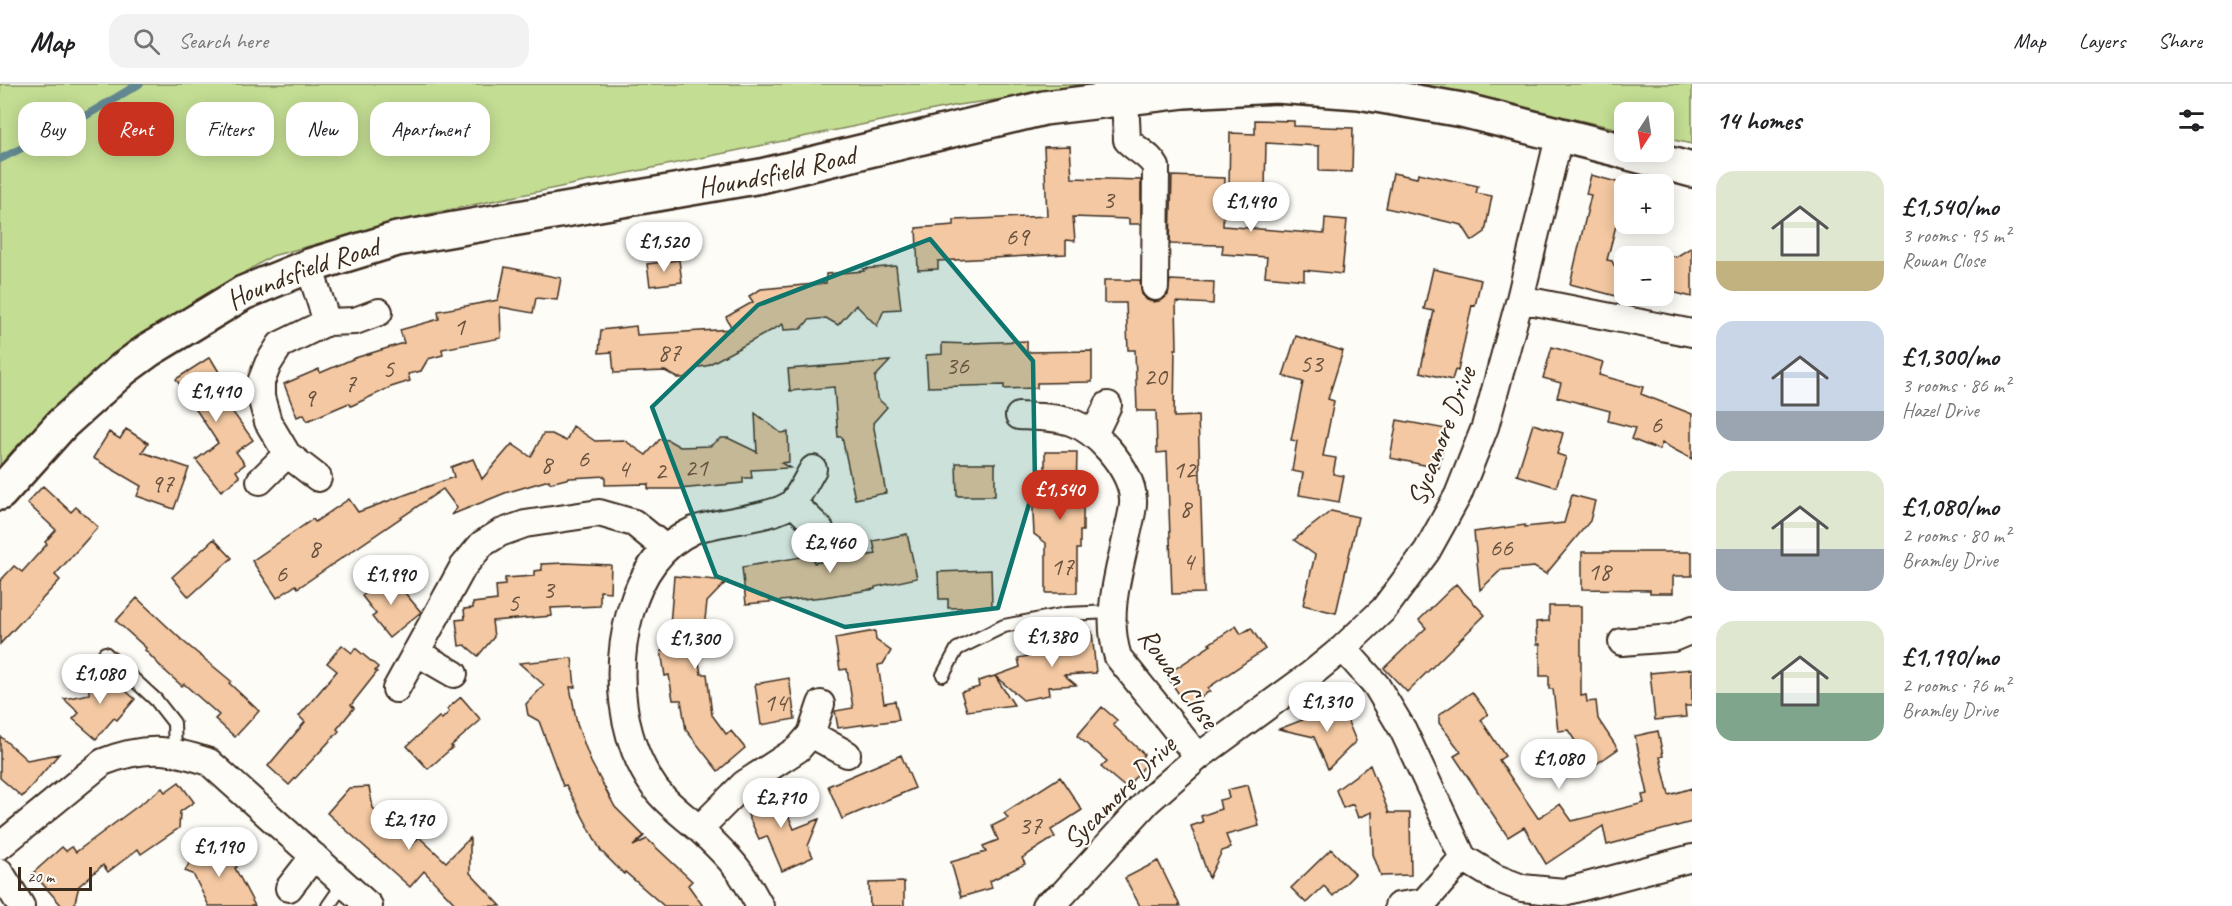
<!DOCTYPE html>
<meta charset="utf-8">
<style>
:root{--surface:#fff;--page:#f2f2f2;--text:#202124;--muted:#757577;--line:#e0e0e0;--accent:#c8321e}
body{margin:0;font-family:Caveat,sans-serif;background:var(--page);color:var(--text);height:100vh;display:flex;flex-direction:column;font-size:22px;white-space:nowrap}
*{box-sizing:border-box;margin:0}
p{font-size:20px;color:var(--muted)}
.icon{flex:none;width:33px;height:33px;fill:none;stroke:currentColor;stroke-width:2;stroke-linecap:round;stroke-linejoin:round}
.map{position:relative;flex:1;overflow:hidden}
.side{display:flex;flex-direction:column;background:var(--surface);width:540px}
.side>*{flex:none}
.top-card{position:absolute;left:18px;top:18px;width:570px;height:54px;display:flex;gap:12px}
.needle{width:39px;rotate:192deg}
.controls{position:absolute;left:1614px;top:18px;display:grid;gap:12px}
.controls a{display:grid;place-items:center;width:60px;height:60px;border-radius:12px;background:var(--surface);box-shadow:0 3px 15px #0003;font-size:30px}
.scale{position:absolute;left:18px;bottom:15px;width:74px;box-sizing:border-box;padding-left:6px;border:3px solid #3b2a1e;border-top:0;font-size:16px;line-height:21px;white-space:nowrap;color:#3b2a1e;-webkit-text-stroke:4px #fdfcf7;paint-order:stroke}
.price{position:absolute;translate:-50% -51px;padding:0 14px;border-radius:21px;background:#fff;color:#222;font-size:20px;line-height:39px;filter:drop-shadow(0 2px 3px #0008)}
.price::after{content:'';position:absolute;left:50%;top:36px;width:18px;height:14px;margin-left:-9px;background:inherit;clip-path:polygon(0 0,100% 0,50% 100%)}
.price.selected{background:var(--accent);color:#fff}
ul{padding:0;list-style:none}
li{display:flex;align-items:center;gap:18px;height:150px;padding:0 24px}
li span{display:grid;place-items:center;flex:none;width:168px;height:120px;border-radius:18px;color:#555}
li>.icon{margin-inline-start:auto}
span .icon{width:72px;height:72px;fill:#fffc;stroke-width:1}
li b{font-size:26px}
h2{display:flex;justify-content:space-between;align-items:center;height:72px;padding:0 24px;font-size:26px}
.pill{padding:0 21px;border-radius:18px;background:var(--surface);box-shadow:0 3px 15px #0003;font-size:21px;line-height:54px}
.pill.selected{background:var(--accent);color:#fff}
header{display:flex;align-items:center;gap:36px;box-sizing:border-box;height:84px;padding:0 30px;background:var(--surface);border-bottom:2px solid var(--line)}
header strong{font-size:28px}
nav{display:flex;gap:33px;margin-inline-start:auto;font-size:21px}
.search{width:420px;height:54px;background:var(--page);display:flex;align-items:center;gap:15px;box-sizing:border-box;padding:0 21px;border-radius:18px;color:var(--muted);font-size:22px}
main{display:flex;flex:1;min-height:0}
.map>svg:first-child{display:block}
</style>
<header>
<strong>Map</strong>
<div class="search"><svg class="icon" aria-label="search" viewBox="0 0 24 24"><circle cx="10" cy="10" r="6"/><path d="M15 15l6 6"/></svg>Search here</div>
<nav><a>Map</a><a>Layers</a><a>Share</a></nav>
</header>
<main>
<div class="map">
<svg width="1692" height="822" viewBox="0 0 1692 822">
<rect width="100%" height="100%" fill="#fdfcf7"/>
<filter id="ink" filterUnits="userSpaceOnUse"><feTurbulence type="fractalNoise" baseFrequency=".0167" numOctaves="2"/><feDisplacementMap in="SourceGraphic" scale="12" xChannelSelector="R" yChannelSelector="G"/><feConvolveMatrix kernelMatrix="1 2 1 2 8 2 1 2 1" color-interpolation-filters="sRGB"/></filter>
<g filter="url(#ink)">
<path fill="#c3dd93" stroke="#7f8458" stroke-width="1.5" d="M0 0H1094L1069 6 958 21 429 130 272 172 127 259 13 366 0 382Z
M1413 0H1692V60L1664 54V28H1624V46Z"/>
<g fill="none" stroke-linecap="round" stroke-linejoin="round">
<path stroke="#648992" stroke-width="8" d="M0 75 80 35 139 0"/>
</g>
<path fill="#f3c8a2" stroke="#3b2a1e" stroke-width="1.5" d="M1255 36 1294 37V42L1353 44 1352 88 1319 87V62L1266 59 1265 104 1229 103 1230 49 1255 50Z
M1070 62 1072 94 1141 96V140H1129V135L1073 133 1075 157 1066 156V170L938 177V185L918 186 916 144 954 141V136L1047 132 1044 63Z
M1393 89 1417 94 1418 89 1478 102 1476 109 1492 112 1485 148 1472 157 1462 141 1386 124Z
M1591 91 1624 100V136L1618 134 1607 176 1612 177 1623 200 1620 213 1570 200 1591 111 1586 110Z
M1172 92 1225 94 1223 142 1324 150 1325 134 1347 136 1342 190 1304 186V196L1265 192 1267 173 1222 170 1223 161 1170 160Z
M1692 163V213L1664 206V170L1676 173Z
M679 176 682 198 650 202 647 180Z
M896 182 901 225 884 226 877 242 856 221 838 241 826 234 809 236 801 245 784 246 783 240 706 282 699 283 685 294H678L665 287 614 289 612 268 599 269 601 246 636 242 637 251 732 245 726 233 753 218 749 212 761 205 826 199V190L864 187 863 185Z
M505 183 561 194 557 216 536 214 533 229 500 223 501 254 442 265 443 271 428 275 421 287 408 290 410 297 391 303 351 322 349 319 307 337 304 330 297 333 284 300 319 285 320 289 355 274 404 259 400 246 439 235 438 227 498 216Z
M1433 185 1481 196 1475 222 1472 221 1458 287 1455 286 1452 296 1420 288 1434 227 1424 225Z
M1104 196H1140L1142 211 1147 216 1154 218 1162 216 1168 211 1170 196 1214 198 1213 220 1176 218 1177 265H1175L1174 333 1198 332 1204 509 1172 510 1167 368 1157 369 1156 327H1137L1135 266H1128L1126 219H1104Z
M1296 252 1343 267 1328 315 1334 317 1323 372 1336 374 1333 390 1344 392 1339 418 1299 411 1303 389 1292 387 1297 357 1291 356 1303 298 1283 292Z
M1027 257V268L1092 267V298L1037 299V304L1004 305V301L928 303 926 271 942 270V259L971 260V259Z
M1552 263 1603 278 1599 291 1643 303 1641 310 1692 330V375L1662 359 1659 366 1631 355 1635 344 1608 337 1610 327 1557 313 1561 299 1543 294Z
M210 273 228 303 219 309 253 356 236 368 245 380 236 387 240 393 221 407 196 376 218 359 176 295Z
M890 277 875 293 877 314 887 323 873 339 886 409 855 415 842 353H838L834 303 790 307 788 285Z
M755 329 781 349 788 348 789 378 781 379 790 384 751 386 752 394H743V399L679 405H648V400L605 401V392L570 394 550 399 549 396 505 409 451 431 457 424 443 405 298 504 296 501 277 514 252 477 313 435 315 438 349 415 358 428 454 393 451 383 473 375 482 395 512 360 531 373 543 350H552L566 357 573 342 595 357 624 356 646 371 660 355 668 356 680 363 710 362 721 354H728L757 368Z
M1397 336 1446 345 1439 384 1390 374Z
M1533 340 1563 349 1557 370 1566 373 1556 403 1517 391Z
M126 345 148 359 142 368 189 384 174 425 137 412 141 402 93 374 109 348 120 355Z
M1045 368H1077L1076 411H1083V447H1080V465H1077V509H1046V459L1034 450 1033 430V411H1045Z
M956 379H995V412H957Z
M43 402 71 428 76 423 98 443 55 491 60 496 0 560V497L14 482 22 488 47 460 45 458 56 446 27 419Z
M1572 411 1595 417 1590 437 1546 490 1534 483 1501 486 1480 506 1474 448 1525 441V443L1564 439Z
M1331 427 1358 433 1336 529 1303 521 1315 471 1294 456Z
M907 450 917 494 875 503V505L824 513 746 520 742 483 813 471 814 479 876 470 873 457Z
M214 455 232 474 189 513 172 493Z
M1582 468H1692V492H1673V509H1650V506L1582 505Z
M565 479 611 481 610 508 600 507V522L551 524 552 532 492 537 494 553 478 572 465 561 459 562 456 536 465 535 464 525 473 524V519L497 516 496 502 505 501V494L534 492V487L542 486 541 480Z
M991 486 992 523 948 524V515H939L938 488Z
M389 490 421 528 389 554 372 533 376 530 362 512Z
M674 492 727 497 707 518 704 544 693 543 701 590H707L712 631 726 650 731 647 745 664 718 687 686 646 681 616H673L669 591 665 592 661 567 668 566Z
M1456 500 1485 531 1407 608 1384 584 1426 544 1419 536Z
M137 514 184 558 231 597 229 599 259 627 235 653 215 635 219 631 184 600 182 602 164 586 145 566 146 564 116 537Z
M1549 522H1581V612L1586 611 1587 618 1596 617 1598 635 1618 665 1592 683 1568 646 1558 647 1553 605H1549V592H1540V560H1537L1536 538 1549 537Z
M1236 542 1241 550 1251 544 1265 565 1208 604 1210 607 1187 622 1166 591 1211 561 1209 560Z
M875 547 876 556 891 567 883 580 878 581 884 619 895 617 899 636 838 644 835 627 853 624 847 585 840 586 835 554Z
M1092 548 1096 589 1064 591 1076 601 1048 603 1049 611 1023 616 995 592 1020 583 1018 574 1060 566 1059 558 1073 557 1072 550Z
M342 561 352 569 355 564 378 583 375 587 377 588 351 621 354 624 337 645 339 647 289 701 268 682 305 638 299 632 337 587 327 579Z
M572 574 575 603H570L577 640 591 678 615 723 644 752 633 762 647 755 692 797 688 801 703 822H664L625 788 624 790 601 767 566 701 563 702 539 637 528 631 526 620 544 601 519 579Z
M89 582 115 605 119 601 135 615 117 636 114 634 96 655 73 635 79 629 64 615 89 610Z
M1692 585V622H1685L1686 633 1655 636 1650 589Z
M995 592 1014 621 967 627 961 608 979 603 978 597Z
M789 594 795 635 761 641 755 600Z
M1472 608 1488 630 1481 636 1505 672 1499 676 1538 734 1560 720 1572 737 1644 719 1642 711 1648 710 1635 652 1658 647 1663 672 1660 673 1669 711 1692 704V738L1607 761 1603 742 1546 780 1524 743 1508 753 1454 672 1461 668 1439 639V631Z
M461 613 481 636 451 662 453 663 428 685 407 662 439 633 442 635 449 628 447 625Z
M1341 621 1356 657 1328 685 1314 653 1279 645Z
M1102 623 1117 636 1113 641 1144 670 1142 673 1148 678 1126 704 1101 683 1107 677 1077 652Z
M0 652 27 676 59 670 22 713 0 694Z
M901 671 915 704 842 735 828 702Z
M1370 681 1389 729H1410L1411 791 1381 792 1373 770 1372 728 1358 734 1353 720 1343 724 1336 706Z
M1060 693 1082 726 1051 746 1055 753 1022 774 1025 780 990 797 992 804 961 813 951 778 986 768 983 762 998 756 992 742 1008 734 1004 729Z
M179 698 194 718 180 728 179 744 141 770 138 765 108 788 103 781 79 802 74 822H62L33 789 62 763 66 767 72 763 76 768 162 704 165 708Z
M774 699 794 745 819 735 808 762 813 773 782 787 767 752 759 755 748 731 757 727 753 719 759 717 756 710Z
M1248 701 1259 742 1226 751 1231 764 1222 767 1209 794 1191 742 1203 738 1201 732 1221 725 1219 716 1229 714 1227 706Z
M369 703 373 724 412 761 419 753 446 778 470 754V789L501 822H457L424 787 410 803 327 729 349 704Z
M225 758 237 783 235 784 255 822H209L193 790 185 787 192 774Z
M1331 765 1355 790 1333 812 1324 802 1306 819 1291 804Z
M1158 777 1180 822H1140L1125 794Z
M904 798V822H870L869 799Z"/>
<g fill="none" stroke-linecap="round" stroke-linejoin="round">
<defs>
<path id="lane" d="M105 569 156 616 174 639 175 668
M943 591 957 565 1004 542 1066 530 1112 528
M328 822 344 799"/>
<path id="street" d="M1125 14 1127 56C1136 66 1150 71 1156 83L1155 203
M309 182 327 238 280 261 268 280 261 298V313L268 338 287 370 318 394
M1520 215 1692 249
M327 238 355 237 379 228
M1019 332C1060 334 1080 333 1109 366 1121 380 1132 396 1133 415 1134 426 1129 440 1127 451 1118 491 1105 533 1118 573L1198 673
M1094 350 1108 321
M260 397 287 370
M793 419 820 445
M1622 558 1673 554 1692 546
M1343 564 1376 601 1403 646 1463 774 1496 794 1522 804 1564 808 1692 774
M416 568 454 590
M396 605 463 483 482 460 500 449 525 440 599 429 634 439 665 464
M811 650 847 670
M699 745 744 700 798 665 811 650 821 620
M0 762 103 678C144 662 168 664 209 678L369 822
M0 788 21 822
M289 804 314 772
M760 822C752 809 746 795 736 783 725 769 711 756 698 744 683 731 667 720 655 704 620 655 614 586 630 529 640 493 659 462 694 446 717 437 780 434 794 417 801 408 807 395 813 385
M1045 822 1063 810 1148 717 1198 673 1310 591 1343 564 1384 525 1427 467 1458 411 1485 343 1520 215 1560 49
M1398 822 1424 818 1463 774"/>
<g id="secondary">
<path d="M1625 68 1692 86"/>
<path id="s1" d="M0 409 62 340 123 285 149 266 243 209 309 182 397 155 761 92 1044 24 1184 7 1276 2 1359 8 1462 26 1624 67"/>
</g>
</defs>
<use href="#lane" stroke="#3b2a1e" stroke-width="16"/>
<use href="#street" stroke="#3b2a1e" stroke-width="30"/>
<use href="#secondary" stroke="#3b2a1e" stroke-width="38"/>
<use href="#lane" stroke="#fdfcf7" stroke-width="12"/>
<use href="#street" stroke="#fdfcf7" stroke-width="26"/>
<use href="#secondary" stroke="#fdfcf7" stroke-width="33"/>
</g>
</g>
<path fill="#0f766e" fill-opacity="0.2" stroke="#0f766e" stroke-width="4.5" stroke-linejoin="round" d="M930 155 1033 277 1035 400 998 524 845 543 716 492 652 323 758 221Z"/>
<g text-anchor="middle" dominant-baseline="central" stroke-width="4.5" stroke-linejoin="round" paint-order="stroke">
<g font-size="26" fill="#69523f">
<text x="1108" y="115">3</text>
<text x="1017" y="152">69</text>
<text x="459" y="242">1</text>
<text x="669" y="268">87</text>
<text x="1311" y="279">53</text>
<text x="957" y="281">36</text>
<text x="388" y="284">5</text>
<text x="1155" y="292">20</text>
<text x="350" y="299">7</text>
<text x="309" y="313">9</text>
<text x="1656" y="340">6</text>
<text x="583" y="374">6</text>
<text x="546" y="380">8</text>
<text x="696" y="383">21</text>
<text x="623" y="384">4</text>
<text x="1184" y="385">12</text>
<text x="660" y="386">2</text>
<text x="162" y="399">97</text>
<text x="1185" y="424">8</text>
<text x="1501" y="463">66</text>
<text x="314" y="464">8</text>
<text x="1188" y="477">4</text>
<text x="1062" y="482">17</text>
<text x="1599" y="487">18</text>
<text x="281" y="489">6</text>
<text x="548" y="505">3</text>
<text x="513" y="518">5</text>
<text x="775" y="618">14</text>
<text x="1030" y="741">37</text>
</g>
<g font-size="28" fill="#3b2a1e" stroke="#fdfcf7">
<text stroke="none"><textPath href="#s1" startOffset="866">Houndsfield Road</textPath></text>
<text stroke="none"><textPath href="#s1" startOffset="380">Houndsfield Road</textPath></text>
<text transform="translate(1441 352) rotate(-69)">Sycamore Drive</text>
<text transform="translate(1179 594) rotate(54)">Rowan Close</text>
<text transform="translate(1119 708) rotate(-45)">Sycamore Drive</text>
</g>
</g>
</svg>
<div class="controls">
<a><svg class="needle" viewBox="-14 -14 28 28"><path d="M0-13l5 13h-10z" fill="#e53935"/><path d="M0 13l5-13h-10z" fill="#757577"/></svg></a>
<a>+</a>
<a>−</a>
</div>
<div class="scale">20 m</div>
<b class="price" style="left:1251px;top:149px">£1,490</b>
<b class="price" style="left:664px;top:189px">£1,520</b>
<b class="price" style="left:216px;top:339px">£1,410</b>
<b class="price selected" style="left:1060px;top:437px">£1,540</b>
<b class="price" style="left:830px;top:490px">£2,460</b>
<b class="price" style="left:391px;top:522px">£1,990</b>
<b class="price" style="left:1052px;top:584px">£1,380</b>
<b class="price" style="left:695px;top:586px">£1,300</b>
<b class="price" style="left:100px;top:621px">£1,080</b>
<b class="price" style="left:1327px;top:649px">£1,310</b>
<b class="price" style="left:1559px;top:706px">£1,080</b>
<b class="price" style="left:781px;top:745px">£2,710</b>
<b class="price" style="left:409px;top:767px">£2,170</b>
<b class="price" style="left:219px;top:794px">£1,190</b>
<div class="top-card">
<a class="pill">Buy</a>
<a class="pill selected">Rent</a>
<a class="pill">Filters</a>
<a class="pill">New</a>
<a class="pill">Apartment</a>
</div>
</div>
<section class="side">
<h2>14 homes<svg class="icon" aria-label="filters" viewBox="0 0 24 24"><path d="M4 7h16M4 17h16"/><circle cx="9" cy="7" r="2"/><circle cx="15" cy="17" r="2"/></svg></h2>
<ul>
<li><span style="background:linear-gradient(#dfe7d0 75%,#c2b280 0)"><svg class="icon" aria-label="home" viewBox="0 0 24 24"><path d="M3 11l9-7 9 7M6 9v11h12V9"/></svg></span><div><b>£1,540/mo</b><p>3 rooms · 95 m²</p><p>Rowan Close</p></div></li>
<li><span style="background:linear-gradient(#c9d6e8 75%,#9aa5b1 0)"><svg class="icon" aria-label="home" viewBox="0 0 24 24"><path d="M3 11l9-7 9 7M6 9v11h12V9"/></svg></span><div><b>£1,300/mo</b><p>3 rooms · 86 m²</p><p>Hazel Drive</p></div></li>
<li><span style="background:linear-gradient(#dfe7d0 65%,#9aa5b1 0)"><svg class="icon" aria-label="home" viewBox="0 0 24 24"><path d="M3 11l9-7 9 7M6 9v11h12V9"/></svg></span><div><b>£1,080/mo</b><p>2 rooms · 80 m²</p><p>Bramley Drive</p></div></li>
<li><span style="background:linear-gradient(#dfe7d0 60%,#7fa58c 0)"><svg class="icon" aria-label="home" viewBox="0 0 24 24"><path d="M3 11l9-7 9 7M6 9v11h12V9"/></svg></span><div><b>£1,190/mo</b><p>2 rooms · 76 m²</p><p>Bramley Drive</p></div></li>
</ul>
</section>
</main>
